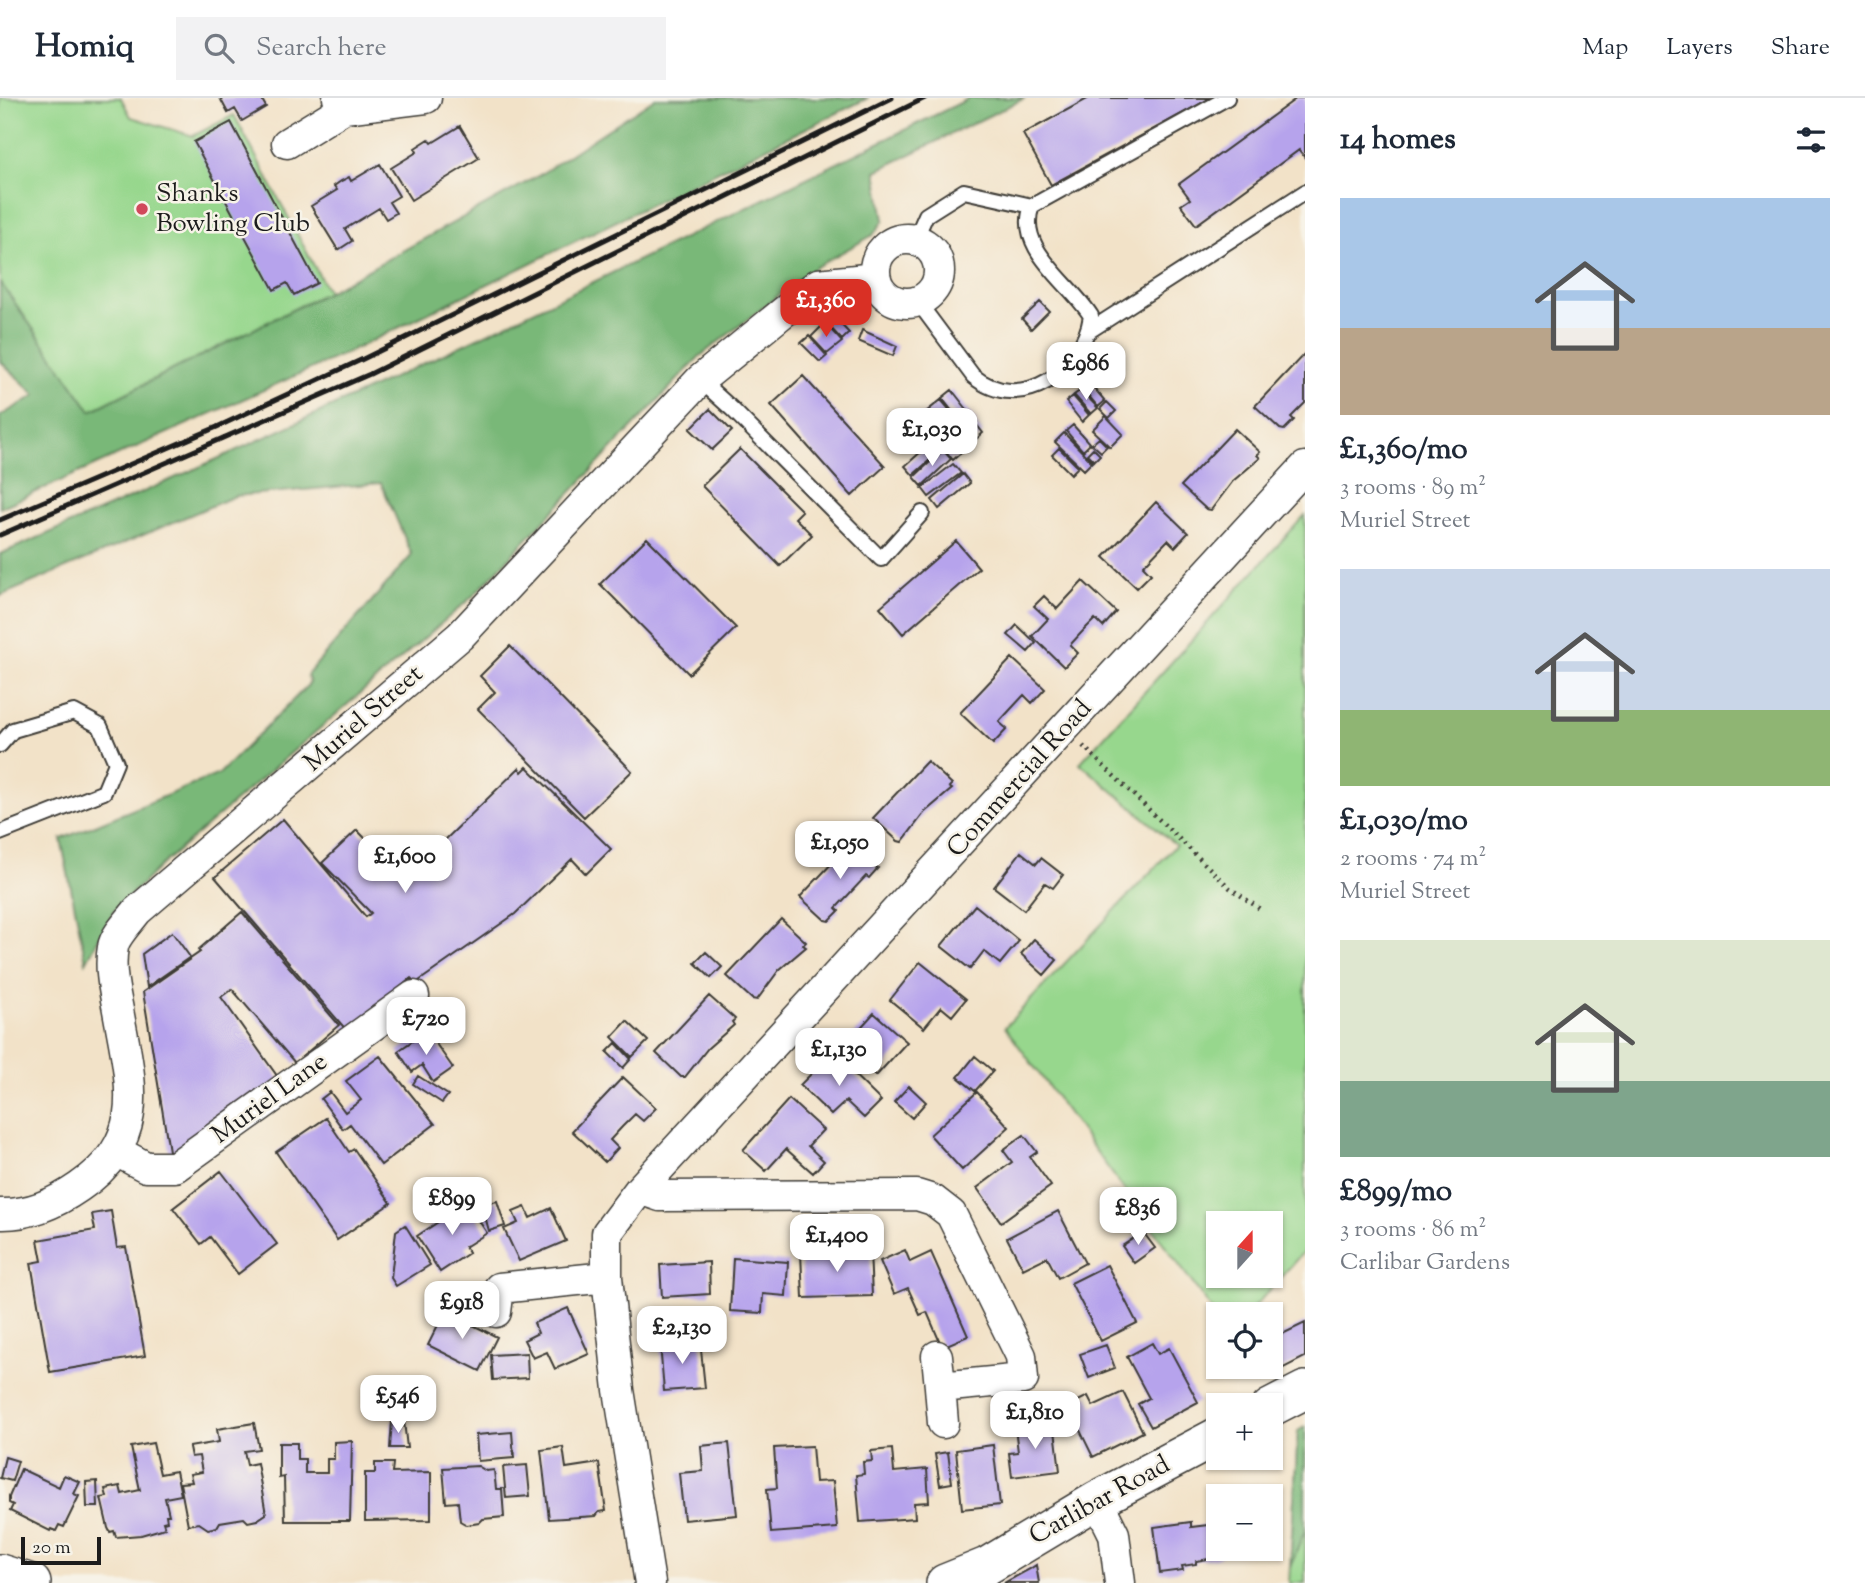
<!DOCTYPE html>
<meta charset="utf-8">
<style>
:root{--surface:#fff;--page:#f2f2f3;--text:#1f2937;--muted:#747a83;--line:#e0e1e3;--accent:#d93025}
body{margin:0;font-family:"Sorts Mill Goudy",serif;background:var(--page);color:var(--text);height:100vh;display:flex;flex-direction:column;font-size:26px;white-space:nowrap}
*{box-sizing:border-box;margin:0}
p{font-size:23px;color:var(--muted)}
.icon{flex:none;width:38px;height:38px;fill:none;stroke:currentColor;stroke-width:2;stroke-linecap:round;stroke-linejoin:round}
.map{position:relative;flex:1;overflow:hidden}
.side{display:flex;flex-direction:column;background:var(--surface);width:560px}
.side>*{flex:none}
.needle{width:46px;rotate:21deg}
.controls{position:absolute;left:1206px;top:1113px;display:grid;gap:14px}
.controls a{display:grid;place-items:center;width:77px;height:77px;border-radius:0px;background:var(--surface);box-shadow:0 2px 5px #0004;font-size:35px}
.scale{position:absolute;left:21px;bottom:18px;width:80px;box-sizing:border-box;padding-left:7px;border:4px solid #1c1c1c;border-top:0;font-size:19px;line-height:24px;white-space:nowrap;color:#1c1c1c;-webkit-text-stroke:5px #f7f3e8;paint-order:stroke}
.price{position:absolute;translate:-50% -60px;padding:0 16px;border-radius:14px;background:#fff;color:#222;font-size:23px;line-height:46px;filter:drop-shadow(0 2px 4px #0008)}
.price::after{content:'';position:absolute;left:50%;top:42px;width:21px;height:16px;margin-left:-10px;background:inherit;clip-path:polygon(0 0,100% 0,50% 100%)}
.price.active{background:var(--accent);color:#fff}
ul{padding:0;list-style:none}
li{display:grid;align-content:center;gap:14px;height:371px;padding:0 35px}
li span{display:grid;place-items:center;height:217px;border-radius:0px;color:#555}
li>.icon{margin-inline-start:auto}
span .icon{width:126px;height:126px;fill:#fffc;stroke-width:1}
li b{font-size:30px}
h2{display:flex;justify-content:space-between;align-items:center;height:84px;padding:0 35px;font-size:30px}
header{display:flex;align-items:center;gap:42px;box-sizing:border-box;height:98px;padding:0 35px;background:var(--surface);border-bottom:2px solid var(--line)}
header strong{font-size:33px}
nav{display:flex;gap:38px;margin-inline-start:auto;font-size:24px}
.search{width:490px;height:63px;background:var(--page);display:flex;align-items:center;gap:18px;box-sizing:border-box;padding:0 24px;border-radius:0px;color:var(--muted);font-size:26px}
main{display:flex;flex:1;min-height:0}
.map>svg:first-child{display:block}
</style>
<header>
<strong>Homiq</strong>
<div class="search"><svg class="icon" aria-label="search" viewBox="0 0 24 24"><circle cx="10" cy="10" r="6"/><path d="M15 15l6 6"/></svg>Search here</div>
<nav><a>Map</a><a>Layers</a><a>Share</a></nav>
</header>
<main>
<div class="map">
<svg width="1305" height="1485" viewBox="0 0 1305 1485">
<rect width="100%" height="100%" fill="#f7f3e8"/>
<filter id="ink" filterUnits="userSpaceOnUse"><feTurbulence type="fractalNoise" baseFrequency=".0143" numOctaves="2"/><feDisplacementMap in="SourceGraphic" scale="14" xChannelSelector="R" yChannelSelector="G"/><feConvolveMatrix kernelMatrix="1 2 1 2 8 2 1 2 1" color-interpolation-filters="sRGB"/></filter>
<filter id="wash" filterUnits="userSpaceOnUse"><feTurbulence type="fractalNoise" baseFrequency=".00686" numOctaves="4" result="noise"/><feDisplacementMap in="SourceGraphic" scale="28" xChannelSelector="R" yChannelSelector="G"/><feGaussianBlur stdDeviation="1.57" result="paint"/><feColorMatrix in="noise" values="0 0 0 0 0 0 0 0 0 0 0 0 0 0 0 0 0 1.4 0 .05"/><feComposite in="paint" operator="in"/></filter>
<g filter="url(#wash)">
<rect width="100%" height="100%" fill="#f2e2c8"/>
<path fill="#97d78d" stroke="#5a7a54" stroke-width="2" fill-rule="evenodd" d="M0 0H121L131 19 193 38 234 17 328 194 91 313 0 184Z
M1305 417V1152L1248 1216H1218V1220L1005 929 1176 747 1080 665ZM1218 1125H1270V1178H1218Z
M1305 1329V1485H1289L1298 1333Z"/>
<path fill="#79b878" stroke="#4a6a4a" stroke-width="2" d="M655 0H868L355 251 0 410V318L36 297 0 263V184L91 313 328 194 538 78Z
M970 0H1025L876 73 884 122 873 137 814 170 699 259 472 499 159 769 114 813 86 864 61 741 219 676 310 585 307 577 412 457 381 385 235 398 0 498V456C329 317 649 157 970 0Z
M1305 1329V1432L1290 1470 1298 1333Z"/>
<g id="blocks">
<path fill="#b6a3ec" d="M220 0H261L266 9 242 23 235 11 228 15Z
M1089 0H1211L1051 87 1023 36Z
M1297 0H1305V60L1299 52 1196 127 1181 107 1190 101 1179 86Z
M231 24 317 185 294 197 287 185 274 192 194 44Z
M460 28 479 60 411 102 391 70 417 54 415 50 429 41 432 45Z
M380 66 399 98 389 104 396 115 386 121 379 110 345 131 352 143 338 152 311 108 337 92 334 88 341 83 349 79 351 83Z
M1040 204 1049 213 1031 231 1022 221Z
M833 218 849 235 842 242 826 225Z
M825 225 842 244 827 256 811 239Z
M862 232 897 248 893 258 858 243Z
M809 238 827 258 820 264 801 245Z
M1305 255V305L1291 319 1294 322 1284 332 1280 331 1255 308Z
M803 278 885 368 852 398 771 307Z
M1089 284 1105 303 1098 309 1082 290Z
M952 292 977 324 967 332 942 300Z
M1081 292 1098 310 1091 316 1074 297Z
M1073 298 1089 317 1082 324 1066 304Z
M941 302 949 311 918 337 910 327Z
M1107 304 1116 313 1109 320 1100 311Z
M710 311 732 333 712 352 690 331Z
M947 315 964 333 933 358 919 338Z
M1106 318 1123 336 1110 349 1092 332Z
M976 326 983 335 953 362 945 352Z
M1073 327 1090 346 1083 353 1066 333Z
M1235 331 1260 354 1257 357 1260 360 1233 383 1211 412 1206 411 1181 388Z
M1064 335 1092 364 1084 372 1055 344Z
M1099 340 1107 348 1101 354 1092 346Z
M1059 350 1078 369 1071 376 1052 357Z
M1093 350 1100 357 1094 363 1087 356Z
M740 351 802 413 795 420 812 437 780 468 702 388Z
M923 352 931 361 913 377 905 368Z
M943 352 951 361 922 388 914 379Z
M953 366 961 375 929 399 922 390Z
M963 376 970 385 939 411 932 402Z
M1156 404 1188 435 1175 449 1168 442 1143 468 1151 476 1137 490 1104 459Z
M647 440 736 530 689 576 600 486Z
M956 443 979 470 903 536 880 509Z
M1083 483 1116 514 1103 529 1095 521 1082 534 1070 547 1078 555 1064 569 1032 538 1048 521 1034 508 1044 498 1057 511Z
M1017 527 1036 545 1028 554 1008 537Z
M510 548 632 673 584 719 478 611 495 594 480 578Z
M1012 560 1045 591 1032 605 1024 597 1011 611 999 624 1007 631 993 646 960 615Z
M927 663 952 686 949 689 952 691 925 714 902 744 898 743 873 720Z
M527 669 611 751 586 776 572 761 515 816 416 885 411 880 348 934 215 779 283 721 366 819 371 815 322 765 357 732 405 781 519 670 522 674Z
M854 742 878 765 875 768 878 770 869 780 866 778 836 810 839 813 829 823 825 822 800 799Z
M1021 754 1036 766 1041 760 1063 777 1053 790 1045 785 1024 812 994 789Z
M975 807 1019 843 1000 866 984 853 970 871 941 848Z
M242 814 339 927 295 965 232 891 221 899 280 982 170 1059 143 894 200 854 198 852Z
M781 821 806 844 803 847 806 849 779 872 757 902 752 901 727 878Z
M172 834 190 859 147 889 142 856Z
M1034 841 1057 862 1044 877 1021 856Z
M706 854 722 869 711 880 695 865Z
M920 864 966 901 952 918 941 909 924 930 890 902Z
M709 898 735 921 732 924 734 927 708 950 685 979H681L656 955Z
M874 915 907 944 876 978 843 949Z
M627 923 648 943 632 959 612 939Z
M427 933 453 970 433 984 422 967 412 974 398 953Z
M616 945 631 961 623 970 607 954Z
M832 955 881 1003 864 1020 846 1003 831 1017 800 987Z
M380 958 435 1026 381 1067 350 1026 343 1031 321 1001 330 994 345 1014 361 1002 346 983Z
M975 958 993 973 975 993 958 979Z
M418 978 448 997 442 1005 413 986Z
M623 979 656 1010 643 1023 635 1016 622 1029 610 1042 618 1050 605 1064 572 1033Z
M909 988 926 1004 912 1020 894 1004Z
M977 994 1009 1029 962 1072 930 1037Z
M789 1001 823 1032 808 1048 824 1063 813 1075 786 1051 766 1073 743 1052Z
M326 1020 349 1054 354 1051 391 1105 337 1142 276 1054Z
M1024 1037 1037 1054 1030 1059 1051 1088 1001 1124 977 1090 1012 1064 1003 1052Z
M221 1073 277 1146 238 1176 210 1139 201 1146 173 1110Z
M497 1103 505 1128 489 1133 482 1107Z
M467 1105 487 1135 465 1149 469 1155 440 1174 417 1138Z
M525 1109 530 1120 551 1110 566 1143 519 1163 504 1131 518 1125 513 1114Z
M111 1113 117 1150 126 1149 145 1258 50 1274 31 1165 42 1163 38 1142 95 1132 92 1116Z
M1058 1113 1085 1165 1058 1180 1047 1159 1023 1171 1007 1140Z
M405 1127 430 1167 396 1188 391 1180 396 1133Z
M1143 1134 1155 1150 1134 1165 1122 1148Z
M870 1152 872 1198 803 1200 801 1155Z
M905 1152 910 1164 931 1154 968 1238 942 1249 927 1214 920 1217 908 1190 894 1196 880 1163Z
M733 1160 788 1164 786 1198 763 1196 762 1215 730 1213Z
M709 1164 710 1196 662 1199 660 1167Z
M1107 1167 1137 1225 1101 1243 1071 1185Z
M568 1210 589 1256 555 1271 547 1254 533 1260 524 1242 538 1235 534 1225Z
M445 1213 497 1239 480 1273 428 1247Z
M1305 1225V1259L1262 1281 1256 1269H1270V1242Z
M700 1242 705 1290 664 1293 660 1246Z
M1152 1245 1158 1256 1169 1250 1198 1304 1151 1329 1138 1306 1149 1300 1127 1259Z
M1106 1247 1115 1270 1089 1280 1080 1256Z
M527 1255 528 1280 493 1282 491 1257Z
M1123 1294 1143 1334 1093 1359 1068 1308 1088 1298 1093 1308Z
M392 1323H404L407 1350H390Z
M1054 1324 1060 1373 1012 1379 1009 1355 1018 1354 1015 1329Z
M254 1325 259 1351 244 1353 247 1367 257 1365 266 1416 257 1422 248 1424 244 1420 220 1424 217 1429 208 1431 199 1425 188 1427 180 1385 192 1384 190 1376 202 1374 199 1358 191 1359 189 1349 219 1344 217 1331Z
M512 1334 514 1360 478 1363 476 1337Z
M352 1343 350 1423H285L284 1379 279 1380V1345H297V1361H305V1375H327V1361H334V1344Z
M153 1345 160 1376 176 1373 181 1397 165 1400 169 1417H166L167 1423 163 1424 165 1430 141 1437 116 1439 114 1433 110 1434 108 1430 101 1400 107 1399 105 1391 120 1388 122 1396 140 1392 131 1349Z
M729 1345 737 1417 684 1422 679 1375 703 1373 701 1348Z
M993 1347 1000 1407 962 1411 956 1352Z
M812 1348 815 1384 833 1383 837 1430 771 1435 767 1391 777 1390 774 1350Z
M563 1349 566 1370 599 1365 606 1413 599 1414 596 1418 549 1421 541 1352Z
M892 1351 894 1374 927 1371 929 1404 914 1405 915 1420 860 1424 856 1377 864 1376 863 1364 872 1363 871 1353Z
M948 1354 952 1385 940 1387 935 1356Z
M5 1359 18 1363 12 1383 0 1380Z
M375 1365H393L392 1375 431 1374V1422L365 1423V1375H375Z
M527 1367 530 1398 506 1400 503 1369Z
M478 1368 486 1373 494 1372 496 1391H502L504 1419 483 1421 479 1425 467 1427 460 1423 458 1404 446 1405 443 1370Z
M21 1371 59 1389 64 1377 80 1384 74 1396 79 1398 64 1429 59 1427 56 1433 51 1431 50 1433 10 1413 13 1407 9 1405V1399Z
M97 1383 98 1409H87L86 1384Z
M1191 1424V1429L1216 1426 1221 1459 1196 1463V1466L1182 1468 1183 1472 1160 1475 1154 1429Z
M1036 1467 1039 1485H1004L1030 1471Z"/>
</g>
</g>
<g filter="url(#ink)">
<use href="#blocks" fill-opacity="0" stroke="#3c3a36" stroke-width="2"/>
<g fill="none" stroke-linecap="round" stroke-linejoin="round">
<defs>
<path id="service" d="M915 142 926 117 964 93 1032 108
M918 204 973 278C1021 318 1083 272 1091 218 1071 185 1015 151 1032 108L1227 0
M1089 233 1305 94
M700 282 732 311 881 461 922 415
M0 647 13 632 74 614 100 628 116 665 104 694 0 735"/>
<path id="minor" d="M338 0 344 10 426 0
M287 45 344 10
M875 173a32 32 0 1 1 64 0a32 32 0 1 1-64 0Z
M118 1054 146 1069H175L414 898
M640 1091 660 1098 917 1097 933 1102 951 1116 1021 1258 1023 1281 940 1289 943 1325
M0 1116C28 1117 56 1105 79 1089 149 1042 131 984 118 912 114 891 109 870 113 849 115 837 130 823 137 813L460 538 700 282 818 186 875 180
M496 1214 499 1190 607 1179
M937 1258 940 1289
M1097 1402 1114 1436 1120 1485
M650 1485 619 1292 607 1179V1135L640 1091 1305 369"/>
<path id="tertiary" d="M1270 1310 1305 1292
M0 1475 32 1485
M945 1485 987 1468 1097 1402 1218 1338"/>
</defs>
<use href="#service" stroke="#3c3a36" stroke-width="18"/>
<use href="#minor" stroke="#3c3a36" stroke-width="33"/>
<use href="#tertiary" stroke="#3c3a36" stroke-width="40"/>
<path stroke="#3c3a36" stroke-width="4.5" stroke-dasharray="2 5" stroke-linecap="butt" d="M1083 648 1230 790 1260 811"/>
<use href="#service" stroke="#fff" stroke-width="14"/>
<use href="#minor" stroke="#fff" stroke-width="30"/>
<use href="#tertiary" stroke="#fff" stroke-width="37"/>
<path stroke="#1c1c1c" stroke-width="5" d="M0 422 217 329 363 261 892 0
M0 437 370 276 925 0"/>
</g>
</g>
<circle fill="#d1495b" stroke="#f7f3e8" stroke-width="2.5" cx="142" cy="111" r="7"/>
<g text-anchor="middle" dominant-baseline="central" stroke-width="5" stroke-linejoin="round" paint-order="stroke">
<g font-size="26" fill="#1c1c1c" stroke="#f7f3e8" text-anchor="start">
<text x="156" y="96">Shanks<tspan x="156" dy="30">Bowling Club</tspan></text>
</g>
<g font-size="26" fill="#1c1c1c" stroke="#f7f3e8">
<text transform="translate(364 621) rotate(-41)">Muriel Street</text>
<text transform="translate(1020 681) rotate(-48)">Commercial Road</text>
<text transform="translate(270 1001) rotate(-36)">Muriel Lane</text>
<text transform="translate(1100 1403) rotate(-29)">Carlibar Road</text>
</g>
</g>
</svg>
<div class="controls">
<a><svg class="needle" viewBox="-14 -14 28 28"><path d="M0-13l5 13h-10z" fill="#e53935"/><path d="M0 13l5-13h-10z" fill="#747a83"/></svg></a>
<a><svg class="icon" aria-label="locate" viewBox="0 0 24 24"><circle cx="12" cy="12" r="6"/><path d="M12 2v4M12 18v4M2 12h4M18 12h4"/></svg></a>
<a>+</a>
<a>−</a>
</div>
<div class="scale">20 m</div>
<b class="price active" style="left:826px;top:241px">£1,360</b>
<b class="price" style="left:1086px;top:304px">£986</b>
<b class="price" style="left:932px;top:370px">£1,030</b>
<b class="price" style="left:840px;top:783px">£1,050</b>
<b class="price" style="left:405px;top:797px">£1,600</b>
<b class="price" style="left:426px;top:959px">£720</b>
<b class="price" style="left:839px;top:990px">£1,130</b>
<b class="price" style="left:452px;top:1139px">£899</b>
<b class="price" style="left:1138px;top:1149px">£836</b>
<b class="price" style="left:837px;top:1176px">£1,400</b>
<b class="price" style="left:462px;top:1243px">£918</b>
<b class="price" style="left:682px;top:1268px">£2,130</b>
<b class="price" style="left:398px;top:1337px">£546</b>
<b class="price" style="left:1035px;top:1353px">£1,810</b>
</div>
<section class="side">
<h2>14 homes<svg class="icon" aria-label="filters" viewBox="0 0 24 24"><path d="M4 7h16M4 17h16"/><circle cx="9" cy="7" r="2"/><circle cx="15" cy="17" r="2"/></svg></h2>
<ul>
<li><span style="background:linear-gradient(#a9c7e8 60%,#b9a48a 0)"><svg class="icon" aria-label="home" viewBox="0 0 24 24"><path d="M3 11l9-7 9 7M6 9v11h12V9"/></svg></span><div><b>£1,360/mo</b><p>3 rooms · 89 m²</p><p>Muriel Street</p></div></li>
<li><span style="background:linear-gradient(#c9d6e8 65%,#8fb573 0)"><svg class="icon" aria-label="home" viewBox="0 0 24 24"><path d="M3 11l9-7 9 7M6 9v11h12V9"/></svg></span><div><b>£1,030/mo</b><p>2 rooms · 74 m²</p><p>Muriel Street</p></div></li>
<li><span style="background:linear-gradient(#dfe7d0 65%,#7fa58c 0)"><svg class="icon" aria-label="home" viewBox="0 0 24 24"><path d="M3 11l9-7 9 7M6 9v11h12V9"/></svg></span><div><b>£899/mo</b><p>3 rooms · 86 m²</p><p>Carlibar Gardens</p></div></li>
</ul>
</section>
</main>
